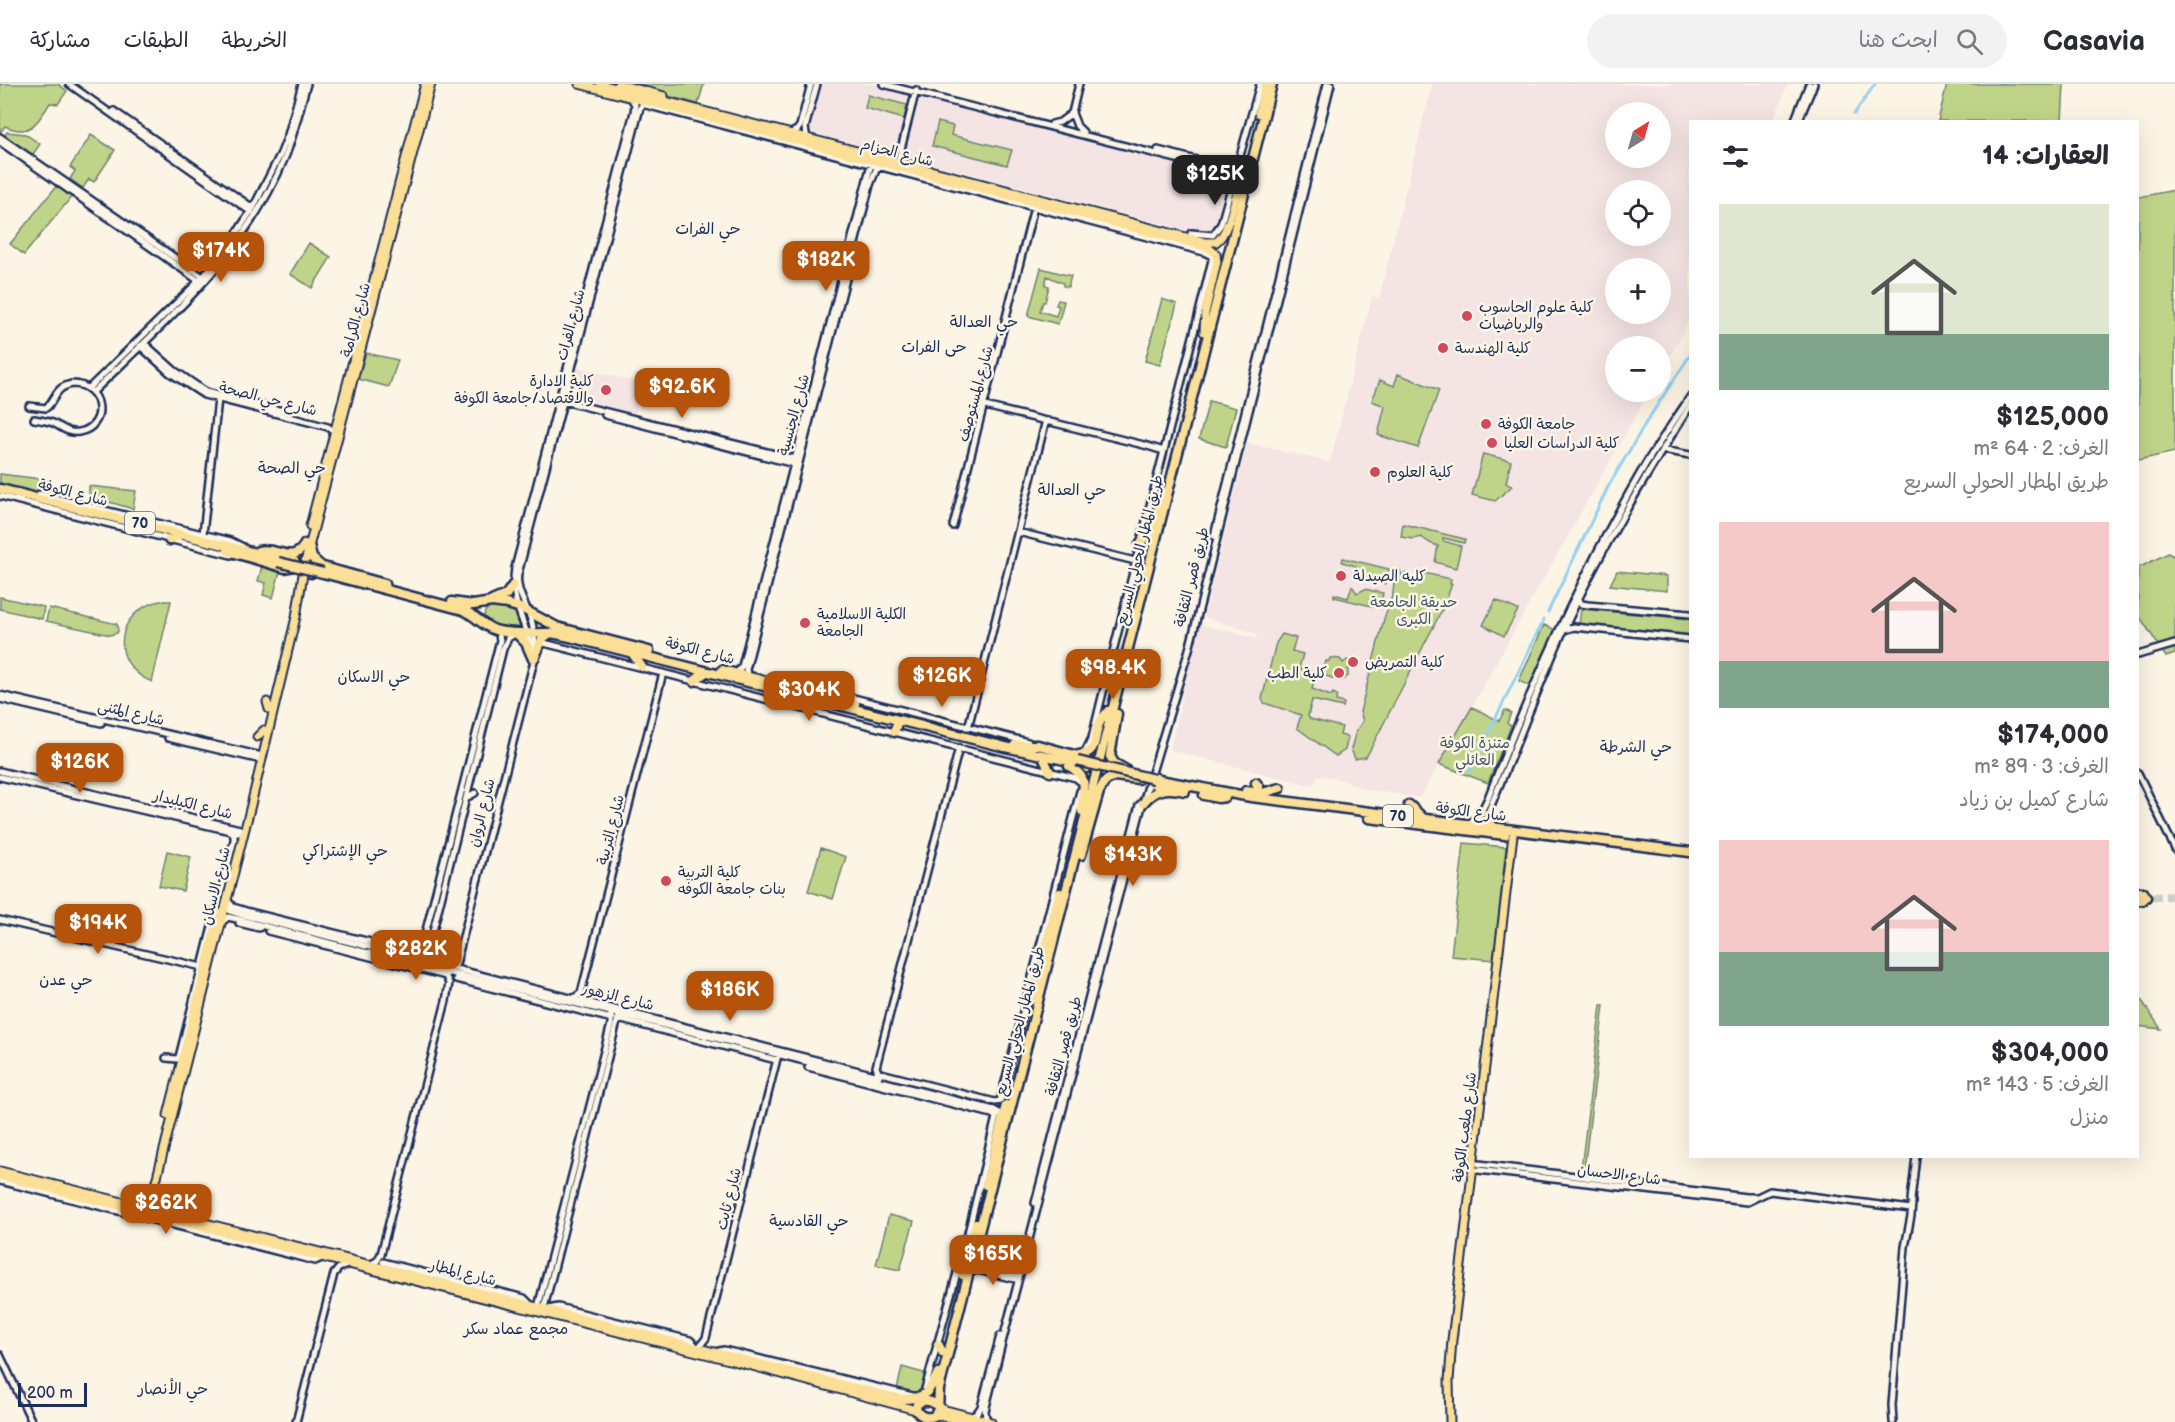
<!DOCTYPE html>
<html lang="ar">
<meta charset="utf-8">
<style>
:root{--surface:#fff;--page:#f2f2f3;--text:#2b2b33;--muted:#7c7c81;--line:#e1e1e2;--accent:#b45309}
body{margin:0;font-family:"Balsamiq Sans","Playpen Sans Arabic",sans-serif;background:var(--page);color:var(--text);direction:rtl;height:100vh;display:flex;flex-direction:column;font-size:22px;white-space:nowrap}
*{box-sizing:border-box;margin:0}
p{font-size:20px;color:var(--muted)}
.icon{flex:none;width:33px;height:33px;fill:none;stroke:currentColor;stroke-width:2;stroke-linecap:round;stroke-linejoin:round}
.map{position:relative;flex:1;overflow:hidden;direction:ltr}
.side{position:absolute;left:1689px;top:36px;width:450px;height:1038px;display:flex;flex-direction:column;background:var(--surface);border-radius:0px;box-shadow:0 6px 24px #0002;direction:rtl}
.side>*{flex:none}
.needle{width:39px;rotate:37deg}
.fabs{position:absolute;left:1605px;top:18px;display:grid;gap:12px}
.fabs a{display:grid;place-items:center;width:66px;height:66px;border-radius:50%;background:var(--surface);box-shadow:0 6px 24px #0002;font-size:30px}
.scale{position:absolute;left:18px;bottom:15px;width:69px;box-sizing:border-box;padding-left:6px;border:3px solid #1b2f5e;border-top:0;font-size:16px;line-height:21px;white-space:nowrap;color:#1b2f5e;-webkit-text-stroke:4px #fcf5e5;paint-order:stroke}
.price{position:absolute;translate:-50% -51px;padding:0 14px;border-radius:12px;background:var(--accent);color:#fff;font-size:20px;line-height:39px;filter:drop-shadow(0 2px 3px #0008)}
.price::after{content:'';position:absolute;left:50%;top:36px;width:18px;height:14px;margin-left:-9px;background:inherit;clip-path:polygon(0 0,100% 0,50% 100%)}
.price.active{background:#222;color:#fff}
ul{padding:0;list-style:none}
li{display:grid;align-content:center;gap:12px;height:318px;padding:0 30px}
li span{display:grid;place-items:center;height:186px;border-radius:0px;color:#555}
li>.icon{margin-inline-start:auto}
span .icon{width:108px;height:108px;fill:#fffc;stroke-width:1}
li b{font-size:26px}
h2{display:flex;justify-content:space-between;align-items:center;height:72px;padding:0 30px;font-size:26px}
header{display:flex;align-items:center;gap:36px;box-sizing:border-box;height:84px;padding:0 30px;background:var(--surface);border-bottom:2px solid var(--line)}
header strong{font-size:28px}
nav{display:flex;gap:33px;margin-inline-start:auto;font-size:21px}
.search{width:420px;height:54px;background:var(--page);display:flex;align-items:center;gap:15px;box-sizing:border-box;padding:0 21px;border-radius:33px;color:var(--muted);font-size:22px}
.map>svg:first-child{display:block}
</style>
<header>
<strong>Casavia</strong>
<div class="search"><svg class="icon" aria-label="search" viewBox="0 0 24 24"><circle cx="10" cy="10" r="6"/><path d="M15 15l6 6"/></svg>ابحث هنا</div>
<nav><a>الخريطة</a><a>الطبقات</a><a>مشاركة</a></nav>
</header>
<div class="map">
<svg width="2175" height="1338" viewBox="0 0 2175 1338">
<rect width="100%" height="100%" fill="#fcf5e5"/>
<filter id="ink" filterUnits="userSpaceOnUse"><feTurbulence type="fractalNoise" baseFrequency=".0167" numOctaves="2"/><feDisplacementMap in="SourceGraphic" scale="12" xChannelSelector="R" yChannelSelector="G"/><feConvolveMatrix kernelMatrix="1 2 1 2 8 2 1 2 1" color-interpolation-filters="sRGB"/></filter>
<g filter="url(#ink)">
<path fill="#f5e4e4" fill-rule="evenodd" d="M822 0H882L1233 91 1217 143 1212 148 1190 151 1188 147 1166 141 809 48Z
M1432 0H1788L1773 37 1690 38V235L1661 288 1660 262H1616V308H1649L1420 714 1363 705 1346 697 1318 691 1315 699 1309 701 1170 666 1199 540 1263 556 1256 553 1254 549 1204 533 1247 359 1330 378 1370 220 1372 212 1379 214 1381 206ZM1616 28H1660V74H1616ZM1616 106H1660V152H1616ZM1616 184H1660V230H1616Z
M578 283 641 299 635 331 571 314Z"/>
<path fill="#c0d489" stroke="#6e8274" stroke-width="1.5" d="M0 0H58L67 7 58 20 50 19C38 38 30 54 5 42L0 49Z
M624 0H704L698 20Z
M1947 0H2064L2062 37H1938Z
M868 11 907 21 904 35 865 24Z
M938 38 953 42 951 51 1012 66 1007 81 932 62Z
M7 48 25 50 40 60 32 72 4 52Z
M91 51 115 66 94 98 89 95 83 104 70 95 75 87 70 83Z
M58 100 73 111 24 171 10 160Z
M2175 106V368L2138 376V113Z
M309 159 331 173 312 204 290 190Z
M1041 184 1071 192 1068 203 1063 202V199L1047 192 1045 201 1049 202 1045 218H1043L1040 227 1056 232 1059 222 1056 221 1058 216 1064 217 1058 240 1028 232Z
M1162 215 1177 220 1160 281 1145 277Z
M366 269 398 276 389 303 358 295Z
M1398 290 1439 306 1418 364 1378 351 1385 322 1372 317 1380 296 1394 302Z
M1209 317 1236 324 1226 363 1199 355Z
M1483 370 1511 377 1506 399 1512 402 1495 417 1472 411Z
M0 390 49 396 46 410 0 399Z
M89 402 136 407 133 425 89 412Z
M1403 440 1465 455 1464 459 1443 454V457L1461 462 1456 484 1435 478 1438 462 1430 459 1421 453 1413 455 1401 453Z
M2168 469 2175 473V570L2166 573 2138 530V484Z
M1343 474 1389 485 1385 500 1368 495 1362 487 1354 492 1356 482 1342 478Z
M262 482 280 487 273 514 263 511 266 499 258 497Z
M1395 486H1400L1402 492 1405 489 1412 495 1420 493 1424 489 1451 495 1450 500H1452L1443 524 1370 666 1366 673 1355 675 1351 665 1356 647 1363 637 1360 628 1384 535 1393 509Z
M1617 487 1667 492V507L1610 501Z
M1352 502 1357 509 1365 505 1383 509 1380 524 1334 513V510L1348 514Z
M0 513 44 523 42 535 0 525Z
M1496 516 1518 526 1504 552 1483 541Z
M160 517H171L152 598C108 580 115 527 160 517Z
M493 521 515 526 521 546C507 545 475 545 487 523Z
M49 524 117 540 118 547 117 549 110 551 46 537Z
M1581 525 1690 535V551L1579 540Z
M1544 541 1556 546 1531 603 1519 597Z
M1282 550 1296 554 1292 567 1303 570 1299 584 1316 589 1312 605 1331 612 1333 609 1337 611 1336 617 1344 619 1343 623 1312 616 1308 632 1310 635 1342 643 1340 651 1348 653 1345 666 1336 672 1297 644 1301 631 1264 619 1262 615 1276 559Z
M1330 574 1340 575 1343 579 1347 576 1353 578 1352 584 1348 585V592L1341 597 1320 590H1323L1326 577H1329Z
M1472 623 1499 637 1505 626 1511 629 1507 639 1511 642 1488 699 1439 680Z
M1464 759 1506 763 1494 876 1451 872Z
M821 764 846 773 833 815 808 807Z
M167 767 191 773 183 807 159 802Z
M2138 911 2161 945 2138 942Z
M1601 921H1604L1584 1086 1581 1085Z
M889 1131 914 1137 900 1186 876 1181Z
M902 1283 927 1290 919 1311 897 1306Z"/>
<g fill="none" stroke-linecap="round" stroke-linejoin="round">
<path stroke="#95d0f5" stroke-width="3" d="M1854 30 1875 0
M1548 528 1609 401 1645 340 1690 271
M1470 687 1544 535"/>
<path stroke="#cfcdca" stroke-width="8" stroke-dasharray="8 4" stroke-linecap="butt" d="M2141 814 2175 812"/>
<defs>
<path id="secondary" d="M69 0 251 128
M883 0 1235 90
M642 20 1204 168 1212 172V176C1173 336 1130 494 1092 654L1086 666
M114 27 253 124
M1072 29 1079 0
M1072 29 1077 42 1083 48
M1794 38 1809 0
M1798 38 1814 0
M1052 40 1060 38 1072 29
M791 49 797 46 800 42 811 0
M0 53 203 193
M807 54 805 44 817 0
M0 58 199 197
M1158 66 1235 86
M898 77 916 6
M1191 149 1213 151 1221 140 1260 0
M144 259 174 286 206 308 283 327
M140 262 170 289 204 311 328 343 334 347
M89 304 203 193 229 161 253 124 281 69 288 51 302 0
M93 308C167 236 247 169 286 71 295 48 300 23 307 0
M563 317 795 375
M29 322 46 324C57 315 53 304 72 300 104 300 109 343 79 348 68 350 62 343 53 339 47 337 41 336 34 335
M985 322 1144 361 1164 367
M605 331 794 380
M1663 366 1690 371
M39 410 231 457 243 463
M0 412 231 471
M953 442 1034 123
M1018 448 1135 477
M203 450 218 315
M1214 452 1327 0
M1579 515 1581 520 1588 521 1690 530
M1564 546 1574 543 1690 555
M540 558 1076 694 1081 698
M532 564C523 534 510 517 515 484L634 28 635 20 631 14
M2138 571 2175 560
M737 589 742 582 871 80 869 78
M748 593 746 586 870 101 878 81
M838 610 1028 658
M0 611 258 671
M0 615 101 639
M966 643 969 640 1045 340 1048 337
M168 654 257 675
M0 687 240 745
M2138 689 2175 765
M0 693 239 749
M466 714 475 709
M1487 731C1514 668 1538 603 1566 541 1601 465 1645 393 1690 322
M1468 740 1479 732 1488 714C1532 600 1583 487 1645 381 1659 358 1675 336 1690 313
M229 818 233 823 246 827 419 870
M227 820 230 827 243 831 879 992
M0 836 202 883
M222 838 228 833 237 835 360 867 676 944 994 1026 999 1029 1002 1034
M239 839 259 844
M268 847 446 892
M415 873 421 867 422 862 500 556 498 547
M431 877 428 873 429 863 503 565 508 554 515 550
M456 880 535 573C535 562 535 550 532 539 528 522 515 508 518 490L640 24 645 19
M456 895 612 935
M574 914 581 909 663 589
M618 935 776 976
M166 974 177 975 179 973 234 756V751L231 747 232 743
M808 983 992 1030 996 1033 968 1149 925 1305
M877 988 995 1018 1000 1017 1080 707
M879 990 876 983 959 664
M1479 1080 1746 1113H1756
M1478 1086 1747 1118 1770 1107 1911 1125
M0 1097 315 1177 322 1174
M1912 1117 1911 1116 1916 1072
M1035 1119 1139 721
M972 1177 979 1183 1017 1191
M383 1178 524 1214 531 1221
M371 1180 377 1177 381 1170 446 917 449 899 445 891
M969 1189 977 1186 1015 1195
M538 1223 611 940V928
M544 1224 619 930
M549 1225 558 1223 690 1256 697 1263
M699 1263 706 1254 778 971
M715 1268 724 1266 913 1312
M0 1271 32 1338
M971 1333 977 1329 981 1323 1000 1252
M296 1338 334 1190 339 1184 348 1181
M990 1338 986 1334 985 1327 1002 1259 1142 722 1190 562 1331 0
M1893 1338 1892 1321 1905 1163 1911 1132 1912 1118"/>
<path id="primary" d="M579 0 1209 164 1216 170 1217 178 1205 229 1204 248
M600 0 1205 158H1216C1232 147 1235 103 1245 85
M618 0 664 12
M310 442 425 0
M267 618 269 625
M257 653 264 646
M168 1031 219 829
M0 1087 904 1316
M0 1092 741 1279 916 1326
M134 1120 144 1117 149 1105
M162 1128 152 1118V1113L251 721 296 533 305 478 431 0
M938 1324 991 1338
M935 1331 970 1338
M1450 1338 1449 1297 1452 1256 1513 751"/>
<path id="highway" d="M1259 29 1266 0
M0 405 279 475
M1151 453 1163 407
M169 456 176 453
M1140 460 1150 446
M309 461 312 474 321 482
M228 467 285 484 295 482V478L292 475 276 471
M258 467C277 462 293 482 305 460
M311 489 312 483 316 481 385 500
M323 489 463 526C475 531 483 542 495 546 512 551 529 549 546 549 555 549 565 552 574 554L1005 663 1083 680
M492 517 506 511 513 501
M452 518 473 521 492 518 507 520 521 524 557 543 649 567
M517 550 526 559 533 575
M632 569 642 583
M535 573 542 555 550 549
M722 586 855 620
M694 597 706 588
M1117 630 1110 672 1114 679 1126 686
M894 648 898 637
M1015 661H1038L1085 674 1090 679 1087 684
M1079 671C1099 668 1093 655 1099 640 1101 635 1105 631 1108 627
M1044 675 1050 688
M1069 682C1092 695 1081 705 1082 727
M1156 694 1153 696 1154 700 1167 705
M1154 695 1251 713 1690 768
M1246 707 1253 708 1257 706 1259 703 1256 699
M1204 711 1218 714 1225 713
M1255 711 1280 704
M1143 719C1155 704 1167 703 1185 707
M1409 721 1424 735
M1487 730 1488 738 1493 743
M1369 734 1505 751
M1081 771 1099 708 1105 697 1115 692 1138 695
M2138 808H2143L2146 813 2143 816H2138
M1033 915 1060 809
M986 1101 1006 1021
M963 1191 976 1140
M938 1260 943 1269
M901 1315C925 1315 929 1309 938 1289
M937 1322C931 1316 924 1315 917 1320L916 1326C920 1332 927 1335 934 1332L938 1326 939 1305 1272 0"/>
</defs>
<use href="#secondary" stroke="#1b2f5e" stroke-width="10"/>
<use href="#primary" stroke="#1b2f5e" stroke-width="11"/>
<use href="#highway" stroke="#1b2f5e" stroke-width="13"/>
<use href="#secondary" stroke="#fcf5e5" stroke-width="5"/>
<use href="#primary" stroke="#fbdf96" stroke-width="7"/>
<use href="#highway" stroke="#fbdf96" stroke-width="8"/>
<defs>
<path id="highway-bridge" d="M278 478 323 489
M1077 677 1154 695"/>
</defs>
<use href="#highway-bridge" stroke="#1b2f5e" stroke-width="13" stroke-linecap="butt"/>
<use href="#highway-bridge" stroke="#fbdf96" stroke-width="8"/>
</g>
</g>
<g fill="#d1495b" stroke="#fcf5e5" stroke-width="2">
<circle cx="1467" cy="232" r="6"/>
<circle cx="1443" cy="264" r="6"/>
<circle cx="606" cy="306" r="6"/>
<circle cx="1486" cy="340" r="6"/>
<circle cx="1492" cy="359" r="6"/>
<circle cx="1375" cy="388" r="6"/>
<circle cx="1341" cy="492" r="6"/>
<circle cx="805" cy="539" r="6"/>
<circle cx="1353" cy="578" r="6"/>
<circle cx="1339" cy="589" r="6"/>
<circle cx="666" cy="797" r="6"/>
</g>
<g text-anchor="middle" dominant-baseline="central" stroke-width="5" stroke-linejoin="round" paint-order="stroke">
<g fill="#fcf5e5" stroke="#5e6a86" stroke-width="1.5">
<rect x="125" y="428" width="30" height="22" rx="4.5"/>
<rect x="1383" y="721" width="30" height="22" rx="4.5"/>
</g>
<g font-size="14" font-weight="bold" fill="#1b2f5e">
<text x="140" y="439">70</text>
<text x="1398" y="732">70</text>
</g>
<g font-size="15" fill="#1b2f5e" stroke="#fcf5e5">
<text transform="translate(897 69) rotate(14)">شارع الحزام</text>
<text transform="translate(356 236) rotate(-75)">شارع الكرامة</text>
<text transform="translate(571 241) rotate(-75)">شارع الفرات</text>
<text transform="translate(976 310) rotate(-75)">شارع المستوصف</text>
<text transform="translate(268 315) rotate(14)">شارع حي الصحة</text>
<text transform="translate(794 331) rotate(-75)">شارع الجنسية</text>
<text transform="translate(73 409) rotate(14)">شارع الكوفة</text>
<text transform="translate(1140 466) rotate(-76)">طريق المطار الحولي السريع</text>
<text transform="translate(1192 493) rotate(-76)">طريق قصر الثقافة</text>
<text transform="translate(700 567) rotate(14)">شارع الكوفة</text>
<text transform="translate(131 629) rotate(13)">شارع المثنى</text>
<text transform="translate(193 721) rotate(14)">شارع الكيليدار</text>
<text transform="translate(1471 728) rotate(7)">شارع الكوفة</text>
<text transform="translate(482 729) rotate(-76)">شارع الروان</text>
<text transform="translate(611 746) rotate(-76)">شارع التربية</text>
<text transform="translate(216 802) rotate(-76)">شارع الاسكان</text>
<text transform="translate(618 913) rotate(14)">شارع الزهور</text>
<text transform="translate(1020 937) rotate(-75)">طريق المطار الحولي السريع</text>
<text transform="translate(1064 962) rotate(-75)">طريق قصر الثقافة</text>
<text transform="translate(1465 1043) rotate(-83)">شارع ملعب الكوفة</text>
<text transform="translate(1619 1091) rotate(7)">شارع الاحسان</text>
<text transform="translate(729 1115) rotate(-76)">شارع ثابت</text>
<text transform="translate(463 1189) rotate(14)">شارع المطار</text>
</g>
<g font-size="15" fill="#1b2f5e" stroke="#fcf5e5" text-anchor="start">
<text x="1479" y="223">كلية علوم الحاسوب<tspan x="1479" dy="17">والرياضيات</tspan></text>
<text x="1455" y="264">كلية الهندسة</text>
<text x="594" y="297" text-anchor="end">كلية الادارة<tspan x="594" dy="17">والاقتصاد/جامعة الكوفة</tspan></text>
<text x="1498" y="340">جامعة الكوفة</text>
<text x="1504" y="359">كلية الدراسات العليا</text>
<text x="1387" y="388">كلية العلوم</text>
<text x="1353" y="492">كليه الصيدلة</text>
<text x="817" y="530">الكلية الاسلامية<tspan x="817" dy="17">الجامعة</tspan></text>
<text x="1365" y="578">كلية التمريض</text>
<text x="1327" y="589" text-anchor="end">كلية الطب</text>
<text x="678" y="788">كلية التربية<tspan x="678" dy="17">بنات جامعة الكوفه</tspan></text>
</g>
<g font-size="15" fill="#445869" stroke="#fcf5e5">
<text x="1414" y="518">حديقة الجامعة<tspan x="1414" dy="17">الكبرى</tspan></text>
<text x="1475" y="659">متنزة الكوفة<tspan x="1475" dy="17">العائلي</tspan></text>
</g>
<g font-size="16" fill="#1b2f5e" stroke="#fcf5e5">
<text x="708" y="145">حي الفرات</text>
<text x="984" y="238">حي العدالة</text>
<text x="934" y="263">حی الفرات</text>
<text x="292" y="384">حي الصحة</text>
<text x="1072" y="406">حي العدالة</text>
<text x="374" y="593">حي الاسكان</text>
<text x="1636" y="663">حي الشرطة</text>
<text x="345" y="767">حي الإشتراكي</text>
<text x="66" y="896">حي عدن</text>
<text x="809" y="1137">حي القادسية</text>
<text x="516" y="1245">مجمع عماد سكر</text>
<text x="173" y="1305">حي الأنصار</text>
</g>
</g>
</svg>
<div class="fabs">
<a><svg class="needle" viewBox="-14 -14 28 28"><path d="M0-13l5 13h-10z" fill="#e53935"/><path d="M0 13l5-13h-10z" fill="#7c7c81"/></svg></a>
<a><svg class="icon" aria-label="locate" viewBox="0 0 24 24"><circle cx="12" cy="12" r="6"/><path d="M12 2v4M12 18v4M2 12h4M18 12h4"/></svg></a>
<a>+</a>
<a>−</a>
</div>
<div class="scale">200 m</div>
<b class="price active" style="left:1215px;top:122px">$125K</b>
<b class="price" style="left:221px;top:199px">$174K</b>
<b class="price" style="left:826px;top:208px">$182K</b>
<b class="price" style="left:682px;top:335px">$92.6K</b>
<b class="price" style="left:1113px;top:616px">$98.4K</b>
<b class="price" style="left:942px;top:624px">$126K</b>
<b class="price" style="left:809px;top:638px">$304K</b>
<b class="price" style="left:80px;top:710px">$126K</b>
<b class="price" style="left:1133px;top:803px">$143K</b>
<b class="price" style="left:98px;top:871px">$194K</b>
<b class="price" style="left:416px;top:897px">$282K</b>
<b class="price" style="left:730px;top:938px">$186K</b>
<b class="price" style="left:166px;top:1151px">$262K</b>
<b class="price" style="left:993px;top:1202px">$165K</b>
<section class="side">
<h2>العقارات: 14<svg class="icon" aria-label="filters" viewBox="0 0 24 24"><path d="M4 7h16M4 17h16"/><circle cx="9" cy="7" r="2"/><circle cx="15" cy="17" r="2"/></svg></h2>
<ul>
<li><span style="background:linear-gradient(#dfe7d0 70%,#7fa58c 0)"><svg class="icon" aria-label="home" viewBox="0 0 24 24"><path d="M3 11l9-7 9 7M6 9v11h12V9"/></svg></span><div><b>$125,000</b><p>الغرف: 2 · 64 m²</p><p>طريق المطار الحولي السريع</p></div></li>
<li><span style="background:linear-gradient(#f6c9c9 75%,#7fa58c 0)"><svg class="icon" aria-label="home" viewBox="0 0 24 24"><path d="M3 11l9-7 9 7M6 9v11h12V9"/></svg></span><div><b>$174,000</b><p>الغرف: 3 · 89 m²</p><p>شارع كميل بن زياد</p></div></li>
<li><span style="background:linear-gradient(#f6c9c9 60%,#7fa58c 0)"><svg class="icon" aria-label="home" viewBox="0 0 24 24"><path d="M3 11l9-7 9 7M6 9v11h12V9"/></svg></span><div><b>$304,000</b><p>الغرف: 5 · 143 m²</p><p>منزل</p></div></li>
</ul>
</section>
</div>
